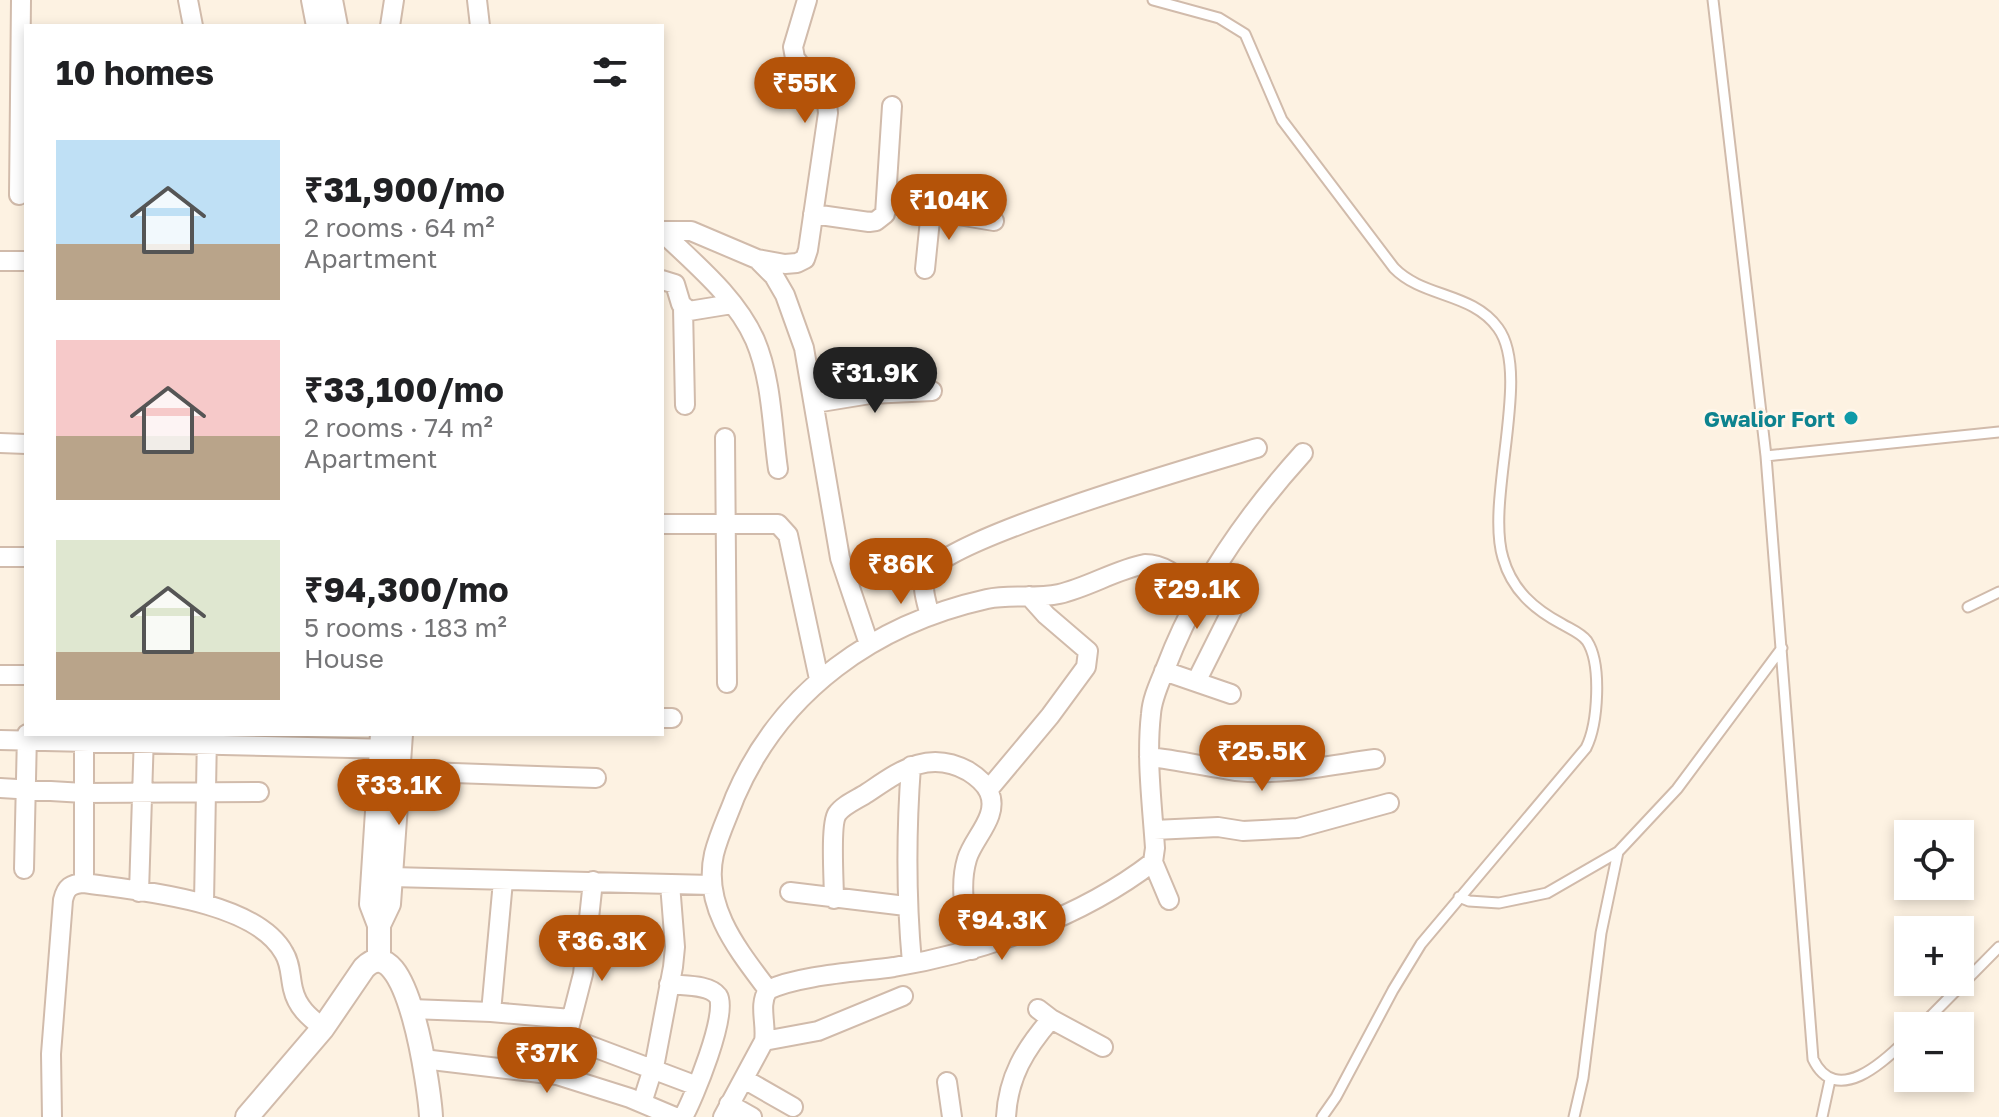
<!DOCTYPE html>
<meta charset="utf-8">
<style>
:root{--surface:#fff;--page:#f6f6f6;--text:#202124;--muted:#757577;--accent:#b45309}
body{margin:0;font-family:"Golos Text",sans-serif;background:var(--page);color:var(--text);height:100vh;display:flex;flex-direction:column;font-size:30px;white-space:nowrap}
*{box-sizing:border-box;margin:0}
p{font-size:26px;color:var(--muted)}
.icon{flex:none;width:44px;height:44px;fill:none;stroke:currentColor;stroke-width:2;stroke-linecap:round;stroke-linejoin:round}
.map{position:relative;flex:1;overflow:hidden}
.side{position:absolute;left:24px;top:24px;width:640px;height:712px;display:flex;flex-direction:column;background:var(--surface);border-radius:0px;box-shadow:0 4px 12px #0003}
.side>*{flex:none}
.tools{position:absolute;left:1894px;top:820px;display:grid;gap:16px}
.tools a{display:grid;place-items:center;width:80px;height:80px;border-radius:0px;background:var(--surface);box-shadow:0 4px 12px #0003;font-size:40px}
.price{position:absolute;translate:-50% -68px;padding:0 18px;border-radius:28px;background:var(--accent);color:#fff;font-size:26px;line-height:52px;filter:drop-shadow(0 2px 4px #0008)}
.price::after{content:'';position:absolute;left:50%;top:48px;width:24px;height:18px;margin-left:-12px;background:inherit;clip-path:polygon(0 0,100% 0,50% 100%)}
.price.on{background:#222;color:#fff}
ul{padding:0;list-style:none}
li{display:flex;align-items:center;gap:24px;height:200px;padding:0 32px}
li span{display:grid;place-items:center;flex:none;width:224px;height:160px;border-radius:0px;color:#555}
li>.icon{margin-inline-start:auto}
span .icon{width:96px;height:96px;fill:#fffc;stroke-width:1}
li b{font-size:34px}
h2{display:flex;justify-content:space-between;align-items:center;height:96px;padding:0 32px;font-size:34px}
.map>svg:first-child{display:block}
</style>
<div class="map">
<svg width="1999" height="1117" viewBox="0 0 1999 1117">
<rect width="100%" height="100%" fill="#fdf2e2"/>
<g fill="none" stroke-linecap="round" stroke-linejoin="round">
<defs>
<path id="service" d="M1153 0 1219 18 1245 34 1282 120 1394 268C1423 298 1472 292 1498 328 1532 374 1485 499 1503 558 1512 590 1534 609 1562 624 1570 629 1581 633 1587 641 1602 664 1598 724 1586 748L1421 944 1393 990 1336 1097 1322 1117
M1713 0 1766 456 1813 1059C1836 1107 1884 1062 1908 1038
M1766 456 1999 432
M1968 607 1999 592
M1459 897 1469 901 1499 903 1547 893 1618 852 1677 789 1782 648
M1921 1026 1999 947
M1574 1117 1583 1078 1601 933 1618 852
M1822 1117 1830 1080"/>
<path id="minor" d="M188 0 193 26
M477 0 480 26
M390 26 394 0
M19 195 21 0
M887 203 994 221
M813 214 869 222 876 221 885 214 892 106
M662 231H691L757 259 774 276 785 295 804 348 840 558 869 644
M662 232C695 264 736 297 755 340 772 380 772 427 778 469
M757 259 785 264 797 263 805 259 808 250 828 113 825 85 818 77 803 69 795 58 793 47 807 0
M0 261H26
M925 269 931 210
M662 280 675 284 681 304 689 311 732 304
M683 308 685 405
M815 403 870 394 932 391
M725 438 727 683
M0 443 26 444
M662 524H778L788 535 819 679
M0 557H26
M930 616C927 603 920 586 927 574 948 537 1204 464 1257 448
M1164 671 1231 694
M0 675H26
M1196 682 1237 600
M662 718H672
M0 740 393 749
M1149 757C1178 760 1207 767 1236 771 1282 776 1330 765 1375 759
M911 766C906 833 906 897 912 963
M398 771 596 778
M0 788 84 793 259 792
M989 789 1050 716 1086 667 1088 651 1046 615 1029 596
M1154 830 1218 827 1243 831 1298 828 1389 803
M1153 862 1169 900
M24 869 27 734
M391 877 712 885
M84 883V734
M139 892 144 734
M790 892 906 906
M834 899C834 883 830 825 837 814 843 805 858 799 867 793 900 771 928 749 968 771 976 776 985 783 989 792 1000 816 973 838 967 859 958 889 967 921 972 950
M204 903 207 734
M669 984C683 986 709 984 718 996 729 1012 693 1100 683 1117
M768 990C739 951 702 907 714 854 719 834 728 816 735 797 781 690 875 624 987 599 1011 594 1036 599 1059 594 1089 587 1115 570 1145 564 1167 564 1182 581 1199 594
M411 1009 491 1012 571 1019
M1038 1009 1051 1019 1103 1047
M491 1012 503 881
M567 1037 697 1086
M764 1041 818 1031 903 996
M423 1059 557 1075 630 1098 675 1117
M557 1075 583 974 593 881
M744 1079 793 1107
M947 1082 952 1117
M642 1103 655 1062 673 967 675 947 670 884
M729 1104 752 1117
M52 1117 51 1054 63 900C66 887 71 884 84 883 138 891 255 900 284 953 291 964 290 977 293 989 297 1007 309 1017 323 1028
M723 1117 764 1041C767 1024 758 1005 768 990 799 975 859 972 894 967 983 952 1082 917 1153 862L1155 848C1152 803 1146 758 1151 714 1152 698 1160 682 1166 667 1196 588 1246 516 1303 453
M1006 1117C1008 1077 1025 1049 1051 1019"/>
<path id="tertiary" d="M313 0 318 26
M331 0 336 26
M379 925 389 904 401 734
M379 959V925L371 904 382 734
M247 1117 323 1028 364 968C408 924 430 1094 431 1117"/>
</defs>
<use href="#service" stroke="#d1bbab" stroke-width="13"/>
<use href="#minor" stroke="#d1bbab" stroke-width="22"/>
<use href="#tertiary" stroke="#d1bbab" stroke-width="26"/>
<use href="#service" stroke="#fff" stroke-width="9"/>
<use href="#minor" stroke="#fff" stroke-width="18"/>
<use href="#tertiary" stroke="#fff" stroke-width="22"/>
</g>
<circle fill="#0f9aa8" stroke="#fff6ea" stroke-width="3" cx="1851" cy="418" r="8"/>
<g text-anchor="middle" dominant-baseline="central" stroke-width="6" stroke-linejoin="round" paint-order="stroke">
<g font-size="22" font-weight="bold" fill="#0d838f" stroke="#fff6ea" text-anchor="end">
<text x="1835" y="418">Gwalior Fort</text>
</g>
</g>
</svg>
<div class="tools">
<a><svg class="icon" aria-label="locate" viewBox="0 0 24 24"><circle cx="12" cy="12" r="6"/><path d="M12 2v4M12 18v4M2 12h4M18 12h4"/></svg></a>
<a>+</a>
<a>−</a>
</div>
<b class="price" style="left:805px;top:125px">₹55K</b>
<b class="price" style="left:949px;top:242px">₹104K</b>
<b class="price on" style="left:875px;top:415px">₹31.9K</b>
<b class="price" style="left:901px;top:606px">₹86K</b>
<b class="price" style="left:1197px;top:631px">₹29.1K</b>
<b class="price" style="left:1262px;top:793px">₹25.5K</b>
<b class="price" style="left:399px;top:827px">₹33.1K</b>
<b class="price" style="left:1002px;top:962px">₹94.3K</b>
<b class="price" style="left:602px;top:983px">₹36.3K</b>
<b class="price" style="left:547px;top:1095px">₹37K</b>
<section class="side">
<h2>10 homes<svg class="icon" aria-label="filters" viewBox="0 0 24 24"><path d="M4 7h16M4 17h16"/><circle cx="9" cy="7" r="2"/><circle cx="15" cy="17" r="2"/></svg></h2>
<ul>
<li><span style="background:linear-gradient(#bfe0f5 65%,#b9a48a 0)"><svg class="icon" aria-label="home" viewBox="0 0 24 24"><path d="M3 11l9-7 9 7M6 9v11h12V9"/></svg></span><div><b>₹31,900/mo</b><p>2 rooms · 64 m²</p><p>Apartment</p></div></li>
<li><span style="background:linear-gradient(#f6c9c9 60%,#b9a48a 0)"><svg class="icon" aria-label="home" viewBox="0 0 24 24"><path d="M3 11l9-7 9 7M6 9v11h12V9"/></svg></span><div><b>₹33,100/mo</b><p>2 rooms · 74 m²</p><p>Apartment</p></div></li>
<li><span style="background:linear-gradient(#dfe7d0 70%,#b9a48a 0)"><svg class="icon" aria-label="home" viewBox="0 0 24 24"><path d="M3 11l9-7 9 7M6 9v11h12V9"/></svg></span><div><b>₹94,300/mo</b><p>5 rooms · 183 m²</p><p>House</p></div></li>
</ul>
</section>
</div>
